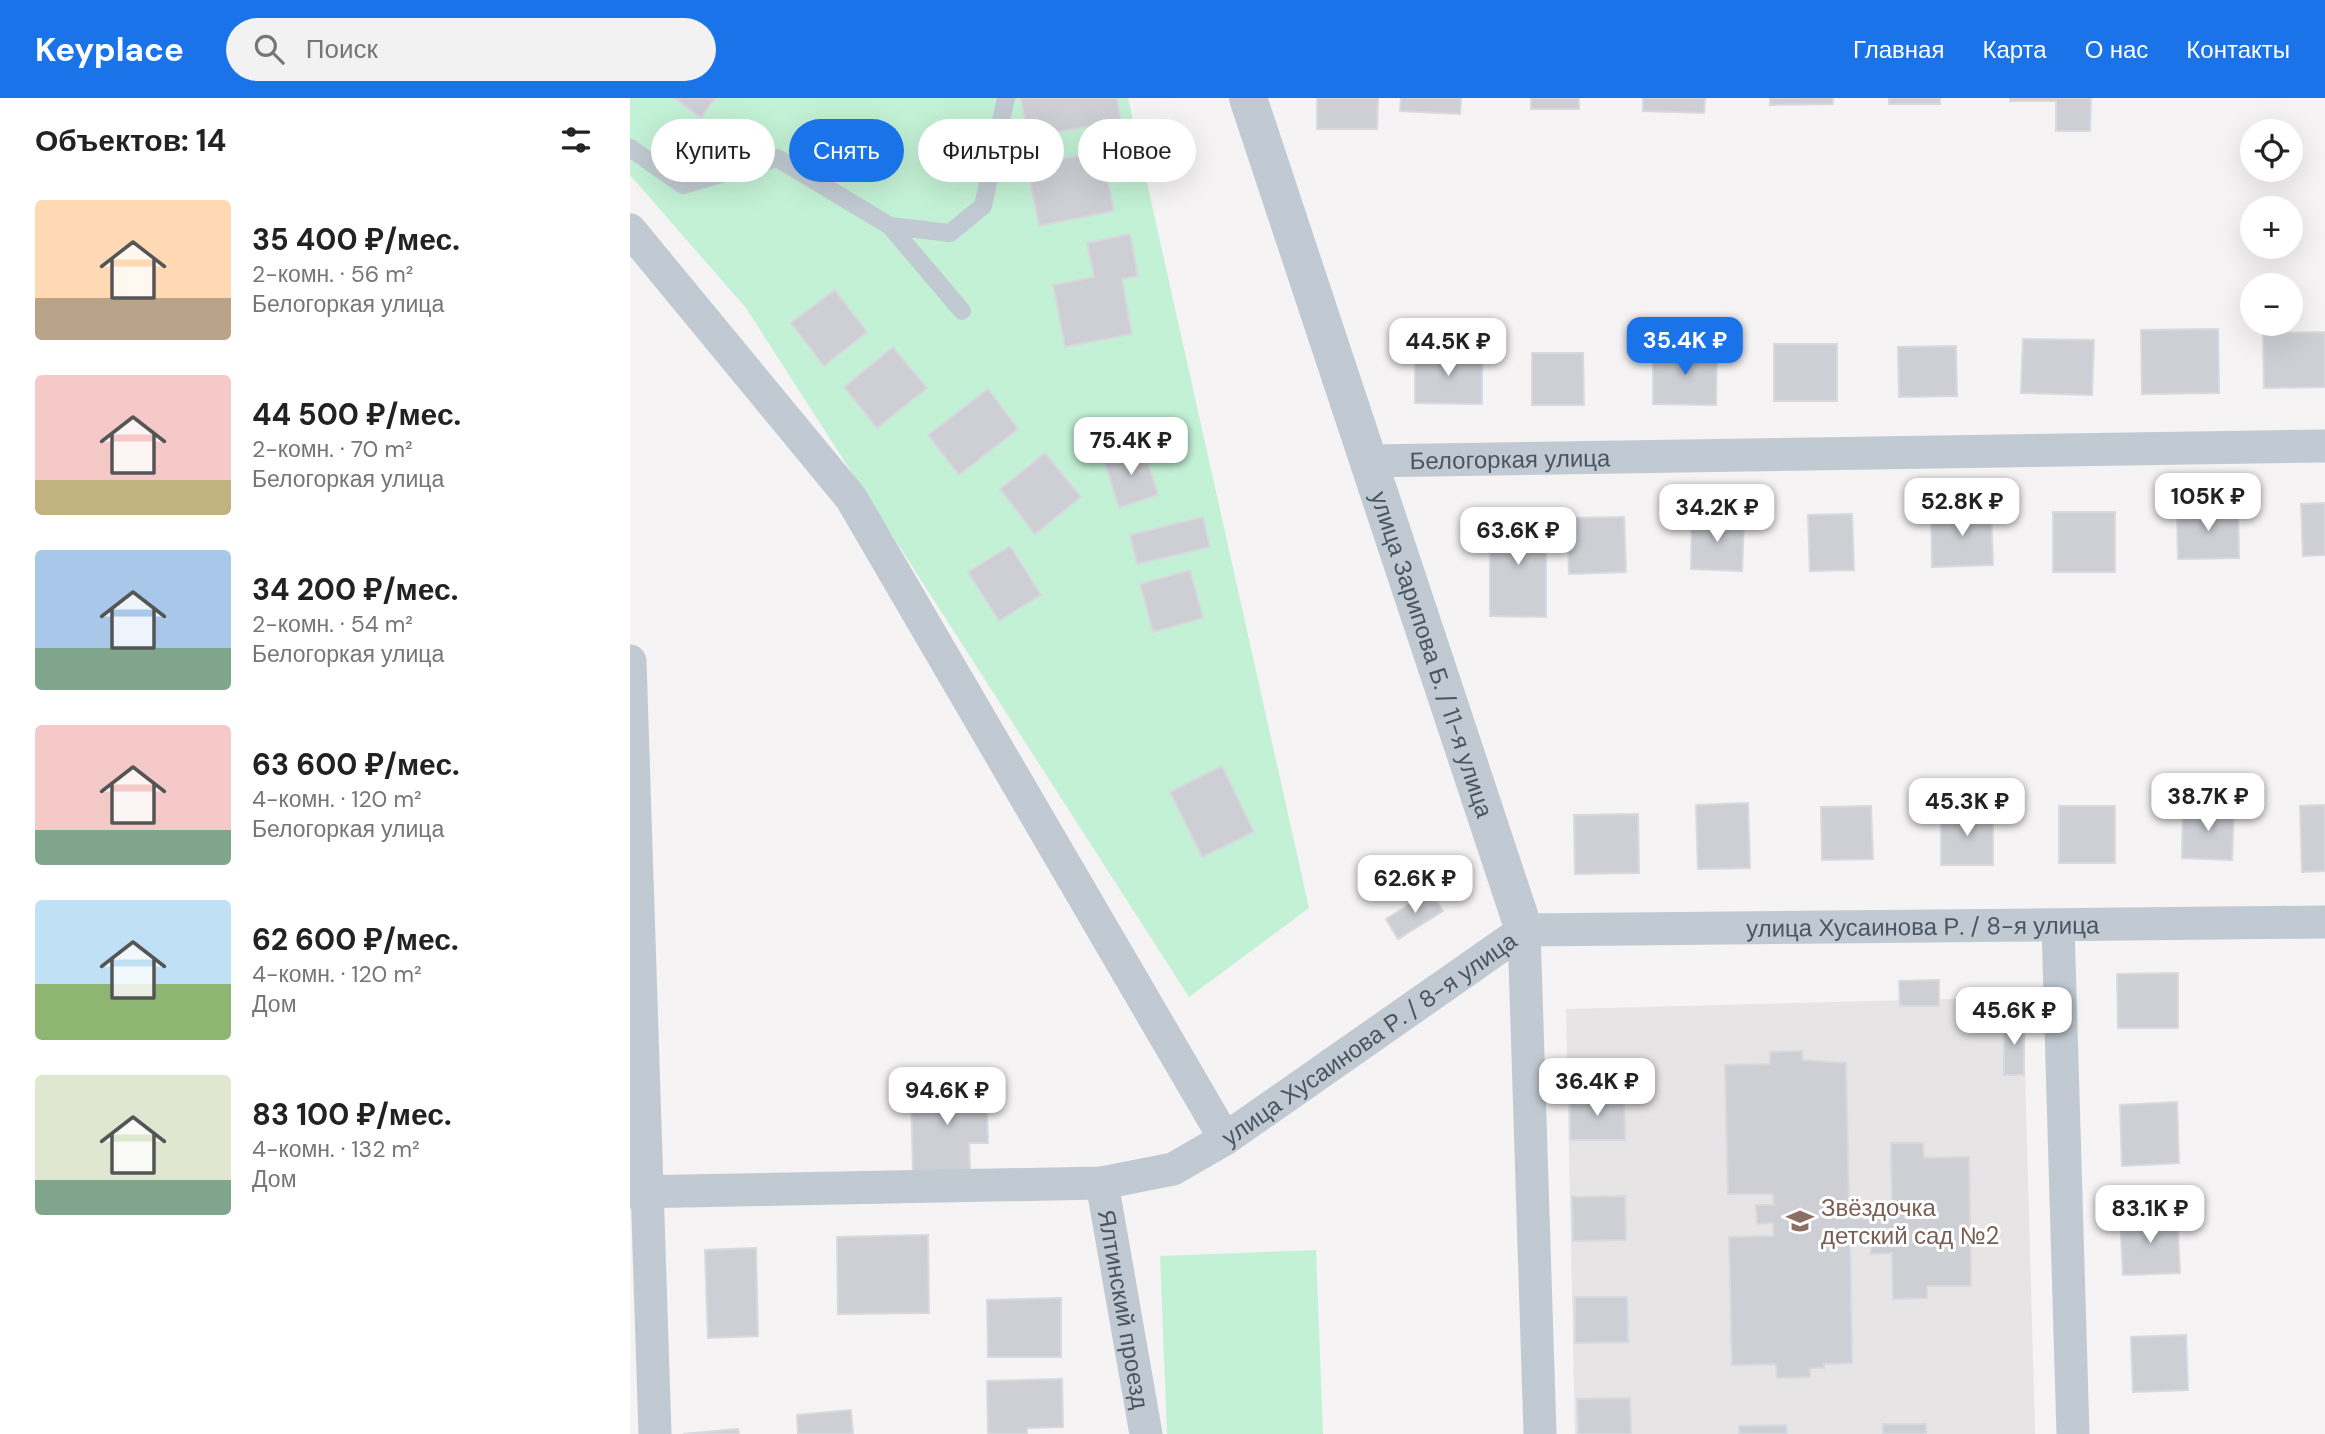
<!DOCTYPE html>
<html lang="ru">
<meta charset="utf-8">
<style>
:root{--surface:#fff;--page:#f2f2f2;--text:#222;--muted:#767676;--accent:#1a73e8}
body{margin:0;font-family:"DM Sans",sans-serif;background:var(--page);color:var(--text);height:100vh;display:flex;flex-direction:column;font-size:26px;white-space:nowrap}
*{box-sizing:border-box;margin:0}
p{font-size:23px;color:var(--muted)}
.icon{flex:none;width:38px;height:38px;fill:none;stroke:currentColor;stroke-width:2;stroke-linecap:round;stroke-linejoin:round}
.map{position:relative;flex:1;overflow:hidden}
.sheet{display:flex;flex-direction:column;background:var(--surface);width:630px}
.sheet>*{flex:none}
.guide{position:absolute;left:21px;top:21px;width:665px;height:63px;display:flex;gap:14px}
.controls{position:absolute;left:1610px;top:21px;display:grid;gap:14px}
.controls a{display:grid;place-items:center;width:63px;height:63px;border-radius:50%;background:var(--surface);box-shadow:0 7px 28px #0002;font-size:35px}
.price{position:absolute;translate:-50% -60px;padding:0 16px;border-radius:14px;background:#fff;color:#222;font-size:23px;line-height:46px;filter:drop-shadow(0 2px 4px #0008)}
.price::after{content:'';position:absolute;left:50%;top:42px;width:21px;height:16px;margin-left:-10px;background:inherit;clip-path:polygon(0 0,100% 0,50% 100%)}
.price.current{background:var(--accent);color:#fff}
ul{padding:0;list-style:none}
li{display:flex;align-items:center;gap:21px;height:175px;padding:0 35px}
li span{display:grid;place-items:center;flex:none;width:196px;height:140px;border-radius:7px;color:#555}
li>.icon{margin-inline-start:auto}
span .icon{width:84px;height:84px;fill:#fffc;stroke-width:1}
li b{font-size:30px}
h2{display:flex;justify-content:space-between;align-items:center;height:84px;padding:0 35px;font-size:30px}
.chip{padding:0 24px;border-radius:32px;background:var(--surface);box-shadow:0 7px 28px #0002;font-size:24px;line-height:63px}
.chip.current{background:var(--accent);color:#fff}
header{display:flex;align-items:center;gap:42px;box-sizing:border-box;height:98px;padding:0 35px;background:var(--accent);color:#fff}
header strong{font-size:33px}
nav{display:flex;gap:38px;margin-inline-start:auto;font-size:24px}
.search{width:490px;height:63px;background:var(--page);display:flex;align-items:center;gap:18px;box-sizing:border-box;padding:0 24px;border-radius:38px;color:var(--muted);font-size:26px}
main{display:flex;flex:1;min-height:0}
.map>svg:first-child{display:block}
</style>
<header>
<strong>Keyplace</strong>
<div class="search"><svg class="icon" aria-label="search" viewBox="0 0 24 24"><circle cx="10" cy="10" r="6"/><path d="M15 15l6 6"/></svg>Поиск</div>
<nav><a>Главная</a><a>Карта</a><a>О нас</a><a>Контакты</a></nav>
</header>
<main>
<section class="sheet">
<h2>Объектов: 14<svg class="icon" aria-label="filters" viewBox="0 0 24 24"><path d="M4 7h16M4 17h16"/><circle cx="9" cy="7" r="2"/><circle cx="15" cy="17" r="2"/></svg></h2>
<ul>
<li><span style="background:linear-gradient(#ffd9b3 70%,#b9a48a 0)"><svg class="icon" aria-label="home" viewBox="0 0 24 24"><path d="M3 11l9-7 9 7M6 9v11h12V9"/></svg></span><div><b>35 400 ₽/мес.</b><p>2-комн. · 56 m²</p><p>Белогоркая улица</p></div></li>
<li><span style="background:linear-gradient(#f6c9c9 75%,#c2b280 0)"><svg class="icon" aria-label="home" viewBox="0 0 24 24"><path d="M3 11l9-7 9 7M6 9v11h12V9"/></svg></span><div><b>44 500 ₽/мес.</b><p>2-комн. · 70 m²</p><p>Белогоркая улица</p></div></li>
<li><span style="background:linear-gradient(#a9c7e8 70%,#7fa58c 0)"><svg class="icon" aria-label="home" viewBox="0 0 24 24"><path d="M3 11l9-7 9 7M6 9v11h12V9"/></svg></span><div><b>34 200 ₽/мес.</b><p>2-комн. · 54 m²</p><p>Белогоркая улица</p></div></li>
<li><span style="background:linear-gradient(#f6c9c9 75%,#7fa58c 0)"><svg class="icon" aria-label="home" viewBox="0 0 24 24"><path d="M3 11l9-7 9 7M6 9v11h12V9"/></svg></span><div><b>63 600 ₽/мес.</b><p>4-комн. · 120 m²</p><p>Белогоркая улица</p></div></li>
<li><span style="background:linear-gradient(#bfe0f5 60%,#8fb573 0)"><svg class="icon" aria-label="home" viewBox="0 0 24 24"><path d="M3 11l9-7 9 7M6 9v11h12V9"/></svg></span><div><b>62 600 ₽/мес.</b><p>4-комн. · 120 m²</p><p>Дом</p></div></li>
<li><span style="background:linear-gradient(#dfe7d0 75%,#7fa58c 0)"><svg class="icon" aria-label="home" viewBox="0 0 24 24"><path d="M3 11l9-7 9 7M6 9v11h12V9"/></svg></span><div><b>83 100 ₽/мес.</b><p>4-комн. · 132 m²</p><p>Дом</p></div></li>
</ul>
</section>
<div class="map">
<svg width="1695" height="1336" viewBox="0 0 1695 1336">
<rect width="100%" height="100%" fill="#f5f3f3"/>
<path fill="#e6e4e5" d="M1393 899 1405 1336H945L936 911Z"/>
<path fill="#c3f1d5" d="M0 0H498L679 810 559 899 116 210 0 77Z
M686 1152 693 1336H537L530 1158Z"/>
<path fill="#cdcfd5" stroke="#d7d9de" stroke-width="2" d="M45 0H85L71 20Z
M391 0H487L491 23 398 39Z
M687 0H748L747 31H687Z
M771 0H831L830 16 770 13Z
M901 0H949V11H901Z
M1013 0H1075L1074 15 1013 13Z
M1140 0H1203V6L1140 7Z
M1259 0H1310V6H1259Z
M1380 0H1461L1460 33H1426V3H1380Z
M472 53 484 113 409 128 397 68Z
M500 136 508 178 492 181 502 236 435 249 423 187 464 179 457 145Z
M205 192 237 234 194 268 161 225Z
M1588 231 1589 295 1512 296 1511 232Z
M1695 234V289L1634 290 1633 235Z
M1393 241 1464 242 1462 297 1391 295Z
M1144 246H1207V303H1144Z
M1326 248 1327 298 1269 299 1268 249Z
M263 249 297 290 247 330 214 289Z
M1023 251 1087 252 1086 307 1023 306Z
M785 253 852 255V306L785 305Z
M902 255H953L954 307H902Z
M358 291 388 331 329 377 298 337Z
M513 349 528 397 489 410 474 362Z
M415 355 451 399 405 436 370 391Z
M1695 405V457L1673 458 1671 406Z
M1608 409 1609 460 1548 461 1547 411Z
M1361 412 1363 467 1302 469 1301 413Z
M1423 414H1485V474H1423Z
M1222 416 1224 472 1180 473 1178 417Z
M573 419 580 449 507 466 500 437Z
M994 419 996 474 939 476 937 420Z
M860 420H916V519L860 518Z
M1062 420 1114 422 1112 473 1061 471Z
M380 448 411 497 369 523 338 474Z
M560 472 573 520 523 534 510 486Z
M592 668 624 734 572 759 540 694Z
M1118 705 1120 770 1068 771 1066 707Z
M1695 707V773L1672 774 1670 708Z
M1241 708 1243 761 1192 762 1191 709Z
M1429 708H1485V765H1429Z
M1553 709 1604 710 1602 762 1552 760Z
M1311 714H1363V767H1311Z
M1008 716 1009 775 945 776 944 717Z
M801 793 813 813 768 841 756 821Z
M1548 875V930H1488L1487 876Z
M1309 882V908H1270L1269 883Z
M1374 921H1394V977H1374Z
M1172 953V962L1216 965 1219 1108 1262 1107 1261 1045H1293L1294 1060 1339 1059 1341 1188H1297V1200L1263 1201 1262 1155 1241 1156V1141H1220L1222 1265 1194 1266V1270H1180V1279L1147 1280 1146 1266 1102 1267 1099 1139 1144 1138 1143 1125 1127 1126 1126 1107H1144L1143 1096H1098L1095 967 1140 966V954Z
M356 989 358 1045H339L340 1073 283 1075 281 991Z
M940 997H994L995 1042H940Z
M1547 1004 1549 1065 1492 1068 1490 1007Z
M995 1098 996 1142 943 1143 942 1099Z
M1547 1116 1550 1175 1493 1177 1490 1119Z
M298 1137 299 1215 208 1216 207 1139Z
M126 1150 128 1238 78 1240 75 1152Z
M945 1199H997L998 1244 945 1245Z
M431 1200V1259H358L357 1202Z
M1556 1237 1558 1292 1503 1294 1501 1239Z
M432 1281 433 1329 397 1330V1336H358L357 1283Z
M1000 1300 1001 1336H948L947 1301Z
M221 1312 223 1336H168L167 1317Z
M1253 1326H1296V1336H1253Z
M1156 1327 1157 1336H1109V1328Z
M108 1331 109 1336H53Z"/>
<g fill="none" stroke-linecap="round" stroke-linejoin="round">
<path stroke="#c1cad2" stroke-width="18" d="M0 50 53 87 147 60 260 128 320 135 353 108 376 0
M260 128 332 213"/>
<g stroke="#c1cad2" stroke-width="33">
<path d="M0 132 221 400 595 1041"/>
<path id="s1" d="M738 363 1695 348"/>
<path d="M0 563 25 1336"/>
<path d="M1428 828 1443 1336"/>
<path d="M894 832 910 1336"/>
<path id="s2" d="M472 1085 516 1336"/>
<path id="s3" d="M0 1094 472 1085 543 1071 595 1041 894 832 1695 824"/>
</g>
<path stroke="#c1cad2" stroke-width="38" id="s4" d="M618 0 894 832"/>
</g>
<defs>
<symbol id="school-bare" viewBox="-9 -9 18 18"><path d="M0-5L7-2L0 1L-7-2ZM-4 1L0 2.5L4 1V4Q0 6-4 4Z" fill="#8d6e63" stroke="#fff" stroke-width="2.5" paint-order="stroke"/></symbol>
</defs>
<g fill-rule="evenodd">
<use href="#school-bare" x="1151" y="1104" width="38" height="38"/>
</g>
<g text-anchor="middle" dominant-baseline="central" stroke-width="6" stroke-linejoin="round" paint-order="stroke">
<g font-size="24" fill="#4a5661" stroke="#fff">
<text stroke="none"><textPath href="#s1" startOffset="142">Белогоркая улица</textPath></text>
<text stroke="none"><textPath href="#s4" startOffset="586">улица Зарипова Б. / 11-я улица</textPath></text>
<text stroke="none"><textPath href="#s3" startOffset="1368">улица Хусаинова Р. / 8-я улица</textPath></text>
<text stroke="none"><textPath href="#s3" startOffset="780">улица Хусаинова Р. / 8-я улица</textPath></text>
<text stroke="none"><textPath href="#s2" startOffset="128">Ялтинский проезд</textPath></text>
</g>
<g font-size="24" fill="#785e54" stroke="#fff" text-anchor="start">
<text x="1191" y="1109">Звёздочка<tspan x="1191" dy="28">детский сад №2</tspan></text>
</g>
</g>
</svg>
<div class="controls">
<a><svg class="icon" aria-label="locate" viewBox="0 0 24 24"><circle cx="12" cy="12" r="6"/><path d="M12 2v4M12 18v4M2 12h4M18 12h4"/></svg></a>
<a>+</a>
<a>−</a>
</div>
<b class="price current" style="left:1055px;top:279px">35.4K ₽</b>
<b class="price" style="left:818px;top:280px">44.5K ₽</b>
<b class="price" style="left:501px;top:379px">75.4K ₽</b>
<b class="price" style="left:1578px;top:435px">105K ₽</b>
<b class="price" style="left:1332px;top:440px">52.8K ₽</b>
<b class="price" style="left:1087px;top:446px">34.2K ₽</b>
<b class="price" style="left:888px;top:469px">63.6K ₽</b>
<b class="price" style="left:1578px;top:735px">38.7K ₽</b>
<b class="price" style="left:1337px;top:740px">45.3K ₽</b>
<b class="price" style="left:785px;top:817px">62.6K ₽</b>
<b class="price" style="left:1384px;top:949px">45.6K ₽</b>
<b class="price" style="left:967px;top:1020px">36.4K ₽</b>
<b class="price" style="left:317px;top:1029px">94.6K ₽</b>
<b class="price" style="left:1520px;top:1147px">83.1K ₽</b>
<div class="guide">
<a class="chip">Купить</a>
<a class="chip current">Снять</a>
<a class="chip">Фильтры</a>
<a class="chip">Новое</a>
</div>
</div>
</main>
